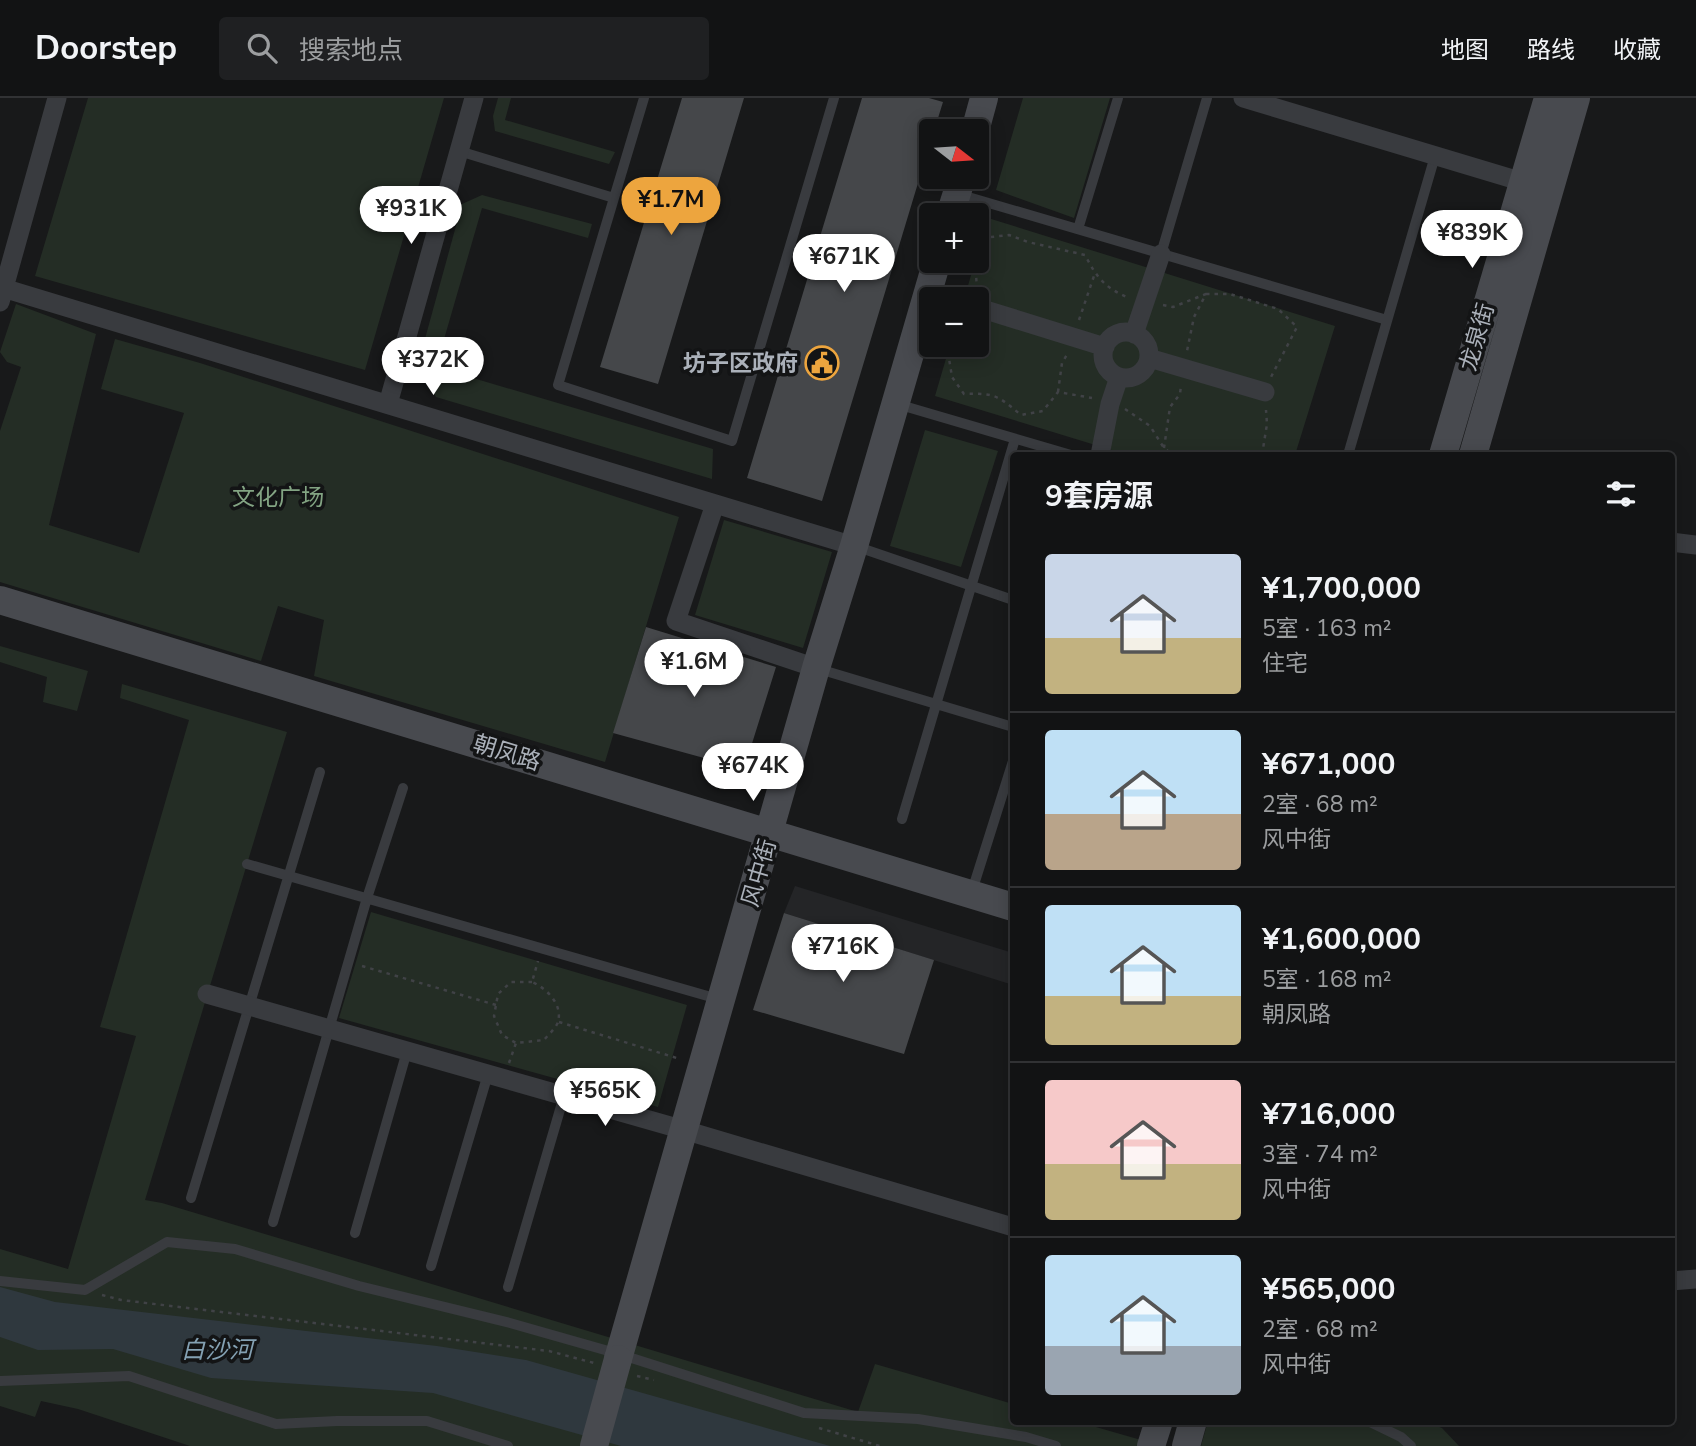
<!DOCTYPE html>
<html lang="zh">
<meta charset="utf-8">
<style>
:root{--surface:#121314;--page:#1f2022;--text:#f1f3f6;--muted:#9c9ea0;--line:#313234;--accent:#eda53e}
body{margin:0;font-family:"Nunito Sans","Noto Sans SC",sans-serif;background:var(--page);color:var(--text);height:100vh;display:flex;flex-direction:column;font-size:26px;white-space:nowrap}
*{box-sizing:border-box;margin:0}
p{font-size:23px;color:var(--muted)}
.icon{flex:none;width:38px;height:38px;fill:none;stroke:currentColor;stroke-width:2;stroke-linecap:round;stroke-linejoin:round}
.map{position:relative;flex:1;overflow:hidden}
.drawer{position:absolute;left:1010px;top:354px;width:665px;height:973px;display:flex;flex-direction:column;background:var(--surface);border-radius:7px;box-shadow:0 4px 18px #0003,0 0 0 2px var(--line)}
.drawer>*{flex:none}
.needle{width:46px;rotate:107deg}
.buttons{position:absolute;left:919px;top:21px;display:grid;gap:14px}
.buttons a{display:grid;place-items:center;width:70px;height:70px;border-radius:7px;background:var(--surface);box-shadow:0 4px 18px #0003,0 0 0 2px var(--line);font-size:35px}
.price{position:absolute;translate:-50% -60px;padding:0 16px;border-radius:24px;background:#fff;color:#222;font-size:23px;line-height:46px;filter:drop-shadow(0 2px 4px #0008)}
.price::after{content:'';position:absolute;left:50%;top:42px;width:21px;height:16px;margin-left:-10px;background:inherit;clip-path:polygon(0 0,100% 0,50% 100%)}
.price.selected{background:var(--accent);color:#111}
ul{padding:0;list-style:none}
li{display:flex;align-items:center;gap:21px;height:175px;padding:0 35px}
li+li{border-top:2px solid var(--line)}
li span{display:grid;place-items:center;flex:none;width:196px;height:140px;border-radius:7px;color:#555}
li>.icon{margin-inline-start:auto}
span .icon{width:84px;height:84px;fill:#fffc;stroke-width:1}
li b{font-size:30px}
h2{display:flex;justify-content:space-between;align-items:center;height:84px;padding:0 35px;font-size:30px}
header{display:flex;align-items:center;gap:42px;box-sizing:border-box;height:98px;padding:0 35px;background:var(--surface);border-bottom:2px solid var(--line)}
header strong{font-size:33px}
nav{display:flex;gap:38px;margin-inline-start:auto;font-size:24px}
.search{width:490px;height:63px;background:var(--page);display:flex;align-items:center;gap:18px;box-sizing:border-box;padding:0 24px;border-radius:7px;color:var(--muted);font-size:26px}
.map>svg:first-child{display:block}
</style>
<header>
<strong>Doorstep</strong>
<div class="search"><svg class="icon" aria-label="search" viewBox="0 0 24 24"><circle cx="10" cy="10" r="6"/><path d="M15 15l6 6"/></svg>搜索地点</div>
<nav><a>地图</a><a>路线</a><a>收藏</a></nav>
</header>
<div class="map">
<svg width="1696" height="1348" viewBox="0 0 1696 1348">
<rect width="100%" height="100%" fill="#18191a"/>
<path fill="#242527" d="M795 788 1013 855V887L784 815Z"/>
<path fill="#242d25" d="M88 0H444L365 272 35 178Z
M498 0H511L505 22 615 54 609 66 495 33 493 18Z
M1023 0H1110L1074 120 996 92Z
M482 97 592 126 588 140 482 110 436 269 713 351 712 381 436 299 417 270 462 106Z
M988 120 1335 228 1295 357H1128L935 298 950 247H976V201H964Z
M16 206 96 236 49 427 139 455 184 315 101 291 115 241 200 265 679 419 605 664 314 578 324 522 278 508 261 563 0 484V333L21 269 7 264 0 254Z
M925 332 998 353 961 469 890 448Z
M724 422 832 454 803 550 695 517Z
M0 548 88 573 77 613 43 604 47 579 0 564Z
M122 586 287 634 145 1102 162 1105 858 1314 875 1266 1013 1306V1323H1075L1162 1348H190L78 1311 41 1303 35 1319 0 1308V1151L68 1171 136 938 100 929 189 622 120 600Z
M371 814 687 907 658 1009 339 920Z
M1208 1323H1424L1442 1330 1459 1348H1201Z"/>
<path fill="#2f383e" d="M0 1189 55 1204 437 1248 526 1262 830 1348H621L433 1295 211 1280 113 1251 38 1252 0 1239Z"/>
<path fill="#45474a" d="M682 0H744L658 286 600 269Z
M862 0H929L943 4 934 33H931V42L822 403 747 380Z
M646 529 776 569 744 671 613 635Z
M784 815 934 862 904 956 753 912Z"/>
<g fill="none" stroke-linecap="round" stroke-linejoin="round">
<path stroke="#404246" stroke-width="2.5" stroke-dasharray="3.5 5" stroke-linecap="butt" d="M976 160 991 139 1009 137 1028 144 1085 157C1097 180 1105 190 1129 200
M975 163 977 191
M1206 196H1230L1278 211 1297 229 1271 279
M1163 207 1173 209 1206 196 1194 219 1187 253
M1079 222 1095 175
M952 247 948 254 952 279 964 296C995 295 997 297 1021 317L1043 313 1058 294 1092 300
M1058 294 1062 265 1068 255
M1125 311 1150 328 1164 350 1173 357
M1164 350 1170 309 1180 296 1181 287
M1262 357 1267 326 1266 312
M362 868 496 907
M532 884H511L498 896 494 918 502 937 516 945 544 942C548 937 556 930 558 924 563 906 546 890 532 884L538 863
M559 924 680 961
M509 965 516 945
M102 1197 121 1202 549 1253 594 1265
M637 1278 654 1282
M819 1330 880 1348"/>
<path stroke="#393b3f" stroke-width="10" d="M644 0 558 287 732 343 834 0
M459 53 614 100
M958 96 1387 222
M1078 131 1118 0
M1161 156 1207 0
M897 306 1071 357
M1348 357 1435 58
M855 448 1013 502
M819 571 1013 629
M902 721 1015 341
M247 766 718 901
M972 793 1013 663
M191 1100 320 674
M273 1124 367 800 403 690
M355 1135 407 953
M431 1168 488 976
M0 1183 85 1192 167 1144 235 1151 359 1188 510 1225 619 1256 804 1315 918 1321 1026 1339 1056 1348
M508 1189 564 998
M0 1283 129 1278 276 1326 337 1323H427L508 1348
M1368 1323 1401 1339 1411 1348"/>
<path stroke="#393b3f" stroke-width="19" d="M1243 0 1523 84
M0 189 854 448
M0 204 57 0
M976 209 1105 249
M1103 257a23 23 0 1 1 46 0a23 23 0 1 1-46 0Z
M1134 236 1161 156
M1149 260 1265 294
M388 306 474 0
M1100 357 1110 306 1119 279
M715 406 676 523 816 570
M1671 444 1696 447
M207 896 684 1032 1013 1129
M1671 1183 1696 1181"/>
<path stroke="#484a4f" stroke-width="28" d="M975 33 984 0
M950 117 962 79
M1443 357 1548 0
M1473 357 1576 0
M0 502 1013 809
M618 1261 816 570 854 448 937 163
M1151 1348 1159 1323
M1186 1348 1193 1323"/>
<path stroke="#484a4f" stroke-width="28" d="M594 1348 618 1261"/>
</g>
<defs>
<symbol id="civic-ring" viewBox="-11 -11 22 22"><circle r="9.5" fill="#131415" stroke="#eda53e" stroke-width="1.5"/><path d="M-.6-6.5H3V-4.5H.6V-3L4-1V1h2V6H-6V1h2V-1L-.6-3ZM-1.2 2.5V6h2.4V2.5Z" fill="#eda53e"/></symbol>
</defs>
<g fill-rule="evenodd">
<use href="#civic-ring" x="803" y="246" width="38" height="38"/>
</g>
<g text-anchor="middle" dominant-baseline="central" stroke-width="7" stroke-linejoin="round" paint-order="stroke">
<g font-size="23" fill="#abb1ba" stroke="#131415">
<text transform="translate(1477 239) rotate(-74)">龙泉街</text>
<text transform="translate(507 655) rotate(17)">朝凤路</text>
<text transform="translate(759 775) rotate(-74)">风中街</text>
</g>
<g font-size="23" font-weight="bold" fill="#abb1ba" stroke="#131415" text-anchor="end">
<text x="798" y="265">坊子区政府</text>
</g>
<g font-size="23" fill="#83a483" stroke="#131415">
<text x="278" y="399">文化广场</text>
</g>
<g font-size="24" font-style="italic" fill="#84a1b3" stroke="#131415">
<text x="217" y="1252">白沙河</text>
</g>
</g>
</svg>
<div class="buttons">
<a><svg class="needle" viewBox="-14 -14 28 28"><path d="M0-13l5 13h-10z" fill="#e53935"/><path d="M0 13l5-13h-10z" fill="#9c9ea0"/></svg></a>
<a>+</a>
<a>−</a>
</div>
<b class="price selected" style="left:671px;top:139px">¥1.7M</b>
<b class="price" style="left:411px;top:148px">¥931K</b>
<b class="price" style="left:1472px;top:172px">¥839K</b>
<b class="price" style="left:844px;top:196px">¥671K</b>
<b class="price" style="left:433px;top:299px">¥372K</b>
<b class="price" style="left:694px;top:601px">¥1.6M</b>
<b class="price" style="left:753px;top:705px">¥674K</b>
<b class="price" style="left:843px;top:886px">¥716K</b>
<b class="price" style="left:605px;top:1030px">¥565K</b>
<section class="drawer">
<h2>9套房源<svg class="icon" aria-label="filters" viewBox="0 0 24 24"><path d="M4 7h16M4 17h16"/><circle cx="9" cy="7" r="2"/><circle cx="15" cy="17" r="2"/></svg></h2>
<ul>
<li><span style="background:linear-gradient(#c9d6e8 60%,#c2b280 0)"><svg class="icon" aria-label="home" viewBox="0 0 24 24"><path d="M3 11l9-7 9 7M6 9v11h12V9"/></svg></span><div><b>¥1,700,000</b><p>5室 · 163 m²</p><p>住宅</p></div></li>
<li><span style="background:linear-gradient(#bfe0f5 60%,#b9a48a 0)"><svg class="icon" aria-label="home" viewBox="0 0 24 24"><path d="M3 11l9-7 9 7M6 9v11h12V9"/></svg></span><div><b>¥671,000</b><p>2室 · 68 m²</p><p>风中街</p></div></li>
<li><span style="background:linear-gradient(#bfe0f5 65%,#c2b280 0)"><svg class="icon" aria-label="home" viewBox="0 0 24 24"><path d="M3 11l9-7 9 7M6 9v11h12V9"/></svg></span><div><b>¥1,600,000</b><p>5室 · 168 m²</p><p>朝凤路</p></div></li>
<li><span style="background:linear-gradient(#f6c9c9 60%,#c2b280 0)"><svg class="icon" aria-label="home" viewBox="0 0 24 24"><path d="M3 11l9-7 9 7M6 9v11h12V9"/></svg></span><div><b>¥716,000</b><p>3室 · 74 m²</p><p>风中街</p></div></li>
<li><span style="background:linear-gradient(#bfe0f5 65%,#9aa5b1 0)"><svg class="icon" aria-label="home" viewBox="0 0 24 24"><path d="M3 11l9-7 9 7M6 9v11h12V9"/></svg></span><div><b>¥565,000</b><p>2室 · 68 m²</p><p>风中街</p></div></li>
</ul>
</section>
</div>
